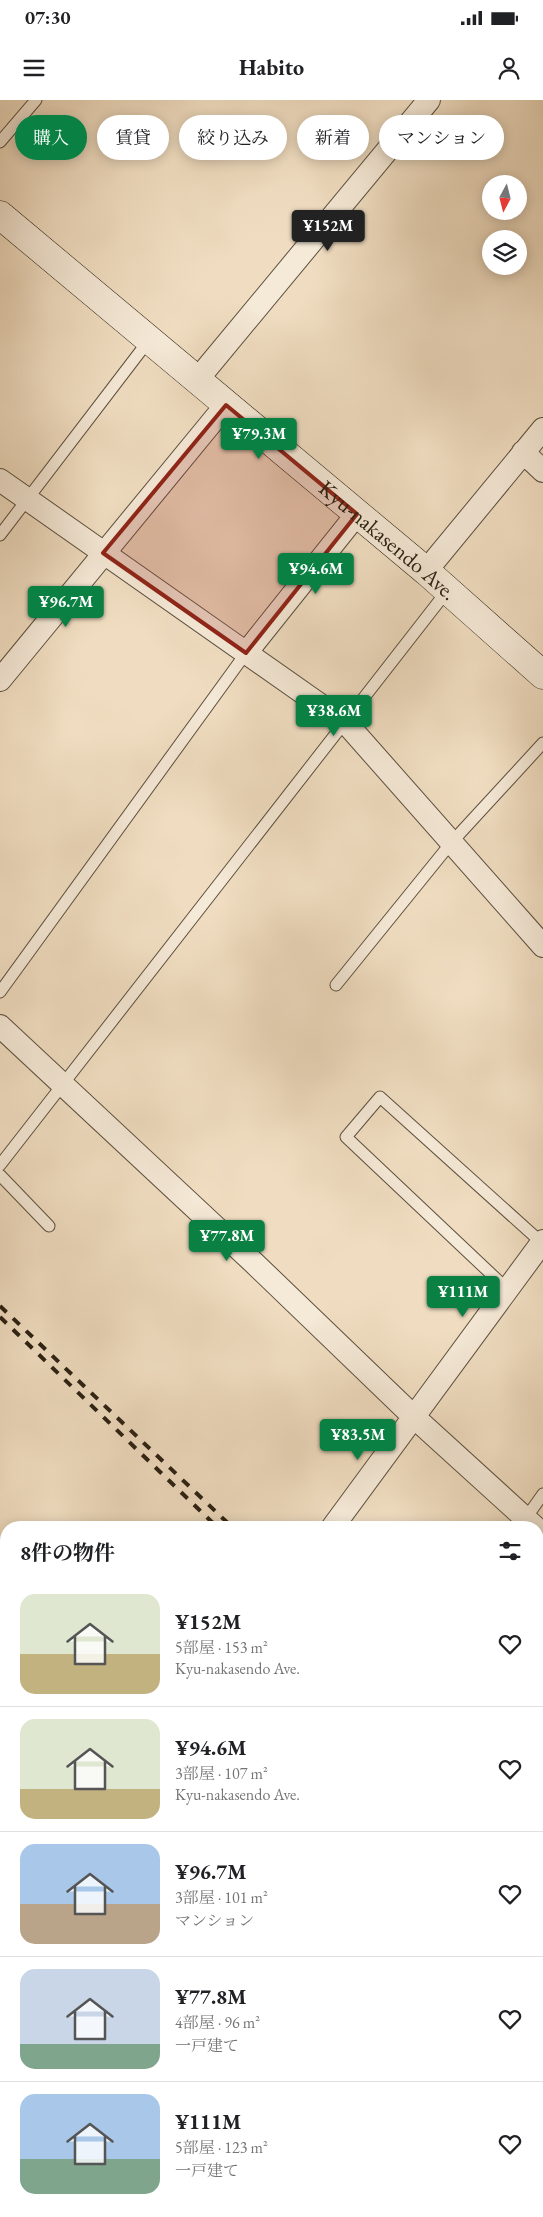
<!DOCTYPE html>
<html lang="ja">
<meta charset="utf-8">
<style>
:root{--surface:#fff;--page:#f6f6f6;--text:#202124;--muted:#757577;--line:#e0e0e0;--accent:#0b8043}
body{margin:0;font-family:"EB Garamond","Noto Serif JP",serif;background:var(--page);color:var(--text);height:100vh;display:flex;flex-direction:column;font-size:19px;white-space:nowrap}
*{box-sizing:border-box;margin:0}
p{font-size:16px;color:var(--muted)}
.icon{flex:none;width:28px;height:28px;fill:none;stroke:currentColor;stroke-width:2;stroke-linecap:round;stroke-linejoin:round}
.map{position:relative;flex:1;overflow:hidden}
.side{position:absolute;left:0px;top:1421px;width:544px;height:696px;display:flex;flex-direction:column;background:var(--surface);border-radius:20px 20px 0 0;box-shadow:0 2px 12px #0003}
.side>*{flex:none}
.hud{position:absolute;left:15px;top:15px;width:514px;height:45px;display:flex;gap:10px}
.needle{width:32px;rotate:187deg}
.controls{position:absolute;left:482px;top:75px;display:grid;gap:10px}
.controls a{display:grid;place-items:center;width:45px;height:45px;border-radius:50%;background:var(--surface);box-shadow:0 2px 12px #0003;font-size:25px}
.price{position:absolute;translate:-50% -42px;padding:0 11px;border-radius:5px;background:var(--accent);color:#fff;font-size:16px;line-height:32px;filter:drop-shadow(0 1px 2px #0008)}
.price::after{content:'';position:absolute;left:50%;top:30px;width:15px;height:11px;margin-left:-8px;background:inherit;clip-path:polygon(0 0,100% 0,50% 100%)}
.price.on{background:#222;color:#fff}
ul{padding:0;list-style:none}
li{display:flex;align-items:center;gap:15px;height:125px;padding:0 20px}
li+li{border-top:1px solid var(--line)}
li span{display:grid;place-items:center;flex:none;width:140px;height:100px;border-radius:15px;color:#555}
li>.icon{margin-inline-start:auto}
span .icon{width:60px;height:60px;fill:#fffc;stroke-width:1}
li b{font-size:21px}
h2{display:flex;justify-content:space-between;align-items:center;height:60px;padding:0 20px;font-size:21px}
.tag{padding:0 18px;border-radius:22px;background:var(--surface);box-shadow:0 2px 12px #0003;font-size:18px;line-height:45px}
.tag.on{background:var(--accent);color:#fff}
.status{display:flex;justify-content:space-between;align-items:center;height:35px;padding:0 25px;background:var(--surface);direction:ltr}
.status svg{height:14px;fill:currentColor}
header{display:flex;justify-content:space-between;align-items:center;height:65px;padding:0 20px;background:var(--surface);font-size:22px;font-weight:700}
.map>svg:first-child{display:block}
</style>
<div class="status"><b>07:30</b><svg viewBox="0 0 49 12"><path d="M0 12V9h3v3zM5 12V6h3v6zM10 12V3h3v9zM15 12V0h3v12zM26 1h20v11H26zM47 4h2v5h-2z"/></svg></div>
<header><svg class="icon" aria-label="menu" viewBox="0 0 24 24"><path d="M4 6h16M4 12h16M4 18h16"/></svg>Habito<svg class="icon" aria-label="person" viewBox="0 0 24 24"><circle cx="12" cy="8" r="4"/><path d="M4 21q1-7 8-7t8 7"/></svg></header>
<div class="map">
<svg width="543" height="2117" viewBox="0 0 543 2117">
<rect width="100%" height="100%" fill="#f0ddc1"/>
<filter id="stains"><feTurbulence type="fractalNoise" baseFrequency=".004" numOctaves="4"/><feColorMatrix values="0 0 0 0 .2 0 0 0 0 .09 0 0 0 0 .02 0 0 0 .5 -.17"/></filter>
<radialGradient id="worn" r=".72"><stop offset=".6" stop-color="#630" stop-opacity="0"/><stop offset="1" stop-color="#630" stop-opacity=".3"/></radialGradient>
<g fill="none" stroke-linecap="round" stroke-linejoin="round">
<defs>
<path id="service" d="M0 42 36 0
M0 435 149 240
M336 885 451 743 543 643
M0 892 246 553
M0 1065 447 491
M0 1075 49 1126
M507 1189 346 1037 380 997 542 1143
M526 1418 543 1394"/>
<path id="minor" d="M197 280 429 0
M523 352 543 371
M0 380 346 623 543 846
M426 471 543 329
M246 553 357 414
M0 580 226 305
M0 926 253 1162 414 1317 536 1428
M332 1428 543 1141
M0 1727 6 1733
M0 1793 6 1786
M0 1986 6 1989
M538 2025 543 2018
M0 2047 6 2037
M280 2111 293 2117
M466 2117 471 2111"/>
<g id="secondary">
<path id="s1" d="M0 115 426 471 543 575"/>
</g>
</defs>
<use href="#service" stroke="#5c4f3e" stroke-width="13"/>
<use href="#minor" stroke="#5c4f3e" stroke-width="24"/>
<use href="#secondary" stroke="#2a2012" stroke-width="29"/>
<path stroke="#2a2012" stroke-width="3" stroke-dasharray="4 2.5" stroke-linecap="butt" d="M0 1468 6 1474"/>
<use href="#service" stroke="#f5e9d7" stroke-width="11"/>
<use href="#minor" stroke="#f5e9d7" stroke-width="22"/>
<use href="#secondary" stroke="#f5e9d7" stroke-width="28"/>
<path stroke="#2a2012" stroke-width="4" stroke-dasharray="9 9" stroke-linecap="butt" d="M0 1206 233 1428
M0 1217 218 1428
M538 1707 543 1712
M538 1724 543 1729"/>
</g>
<path fill="#8f2418" fill-opacity="0.2" stroke="#8f2418" stroke-width="4" stroke-linejoin="round" d="M226 305 357 414 246 553 103 453Z"/>
<g text-anchor="middle" dominant-baseline="central" stroke-width="4" stroke-linejoin="round" paint-order="stroke">
<g font-size="22" fill="#2a2012" stroke="#f5e9d7">
<text stroke="none"><textPath href="#s1" startOffset="506">Kyu-nakasendo Ave.</textPath></text>
</g>
</g>
<rect width="100%" height="100%" filter="url(#stains)"/>
<rect width="100%" height="100%" fill="url(#worn)"/>
</svg>
<div class="controls">
<a><svg class="needle" viewBox="-14 -14 28 28"><path d="M0-13l5 13h-10z" fill="#e53935"/><path d="M0 13l5-13h-10z" fill="#757577"/></svg></a>
<a><svg class="icon" aria-label="layers" viewBox="0 0 24 24"><path d="M12 4l9 5-9 5-9-5zM3 14l9 5 9-5"/></svg></a>
</div>
<b class="price on" style="left:328px;top:152px">¥152M</b>
<b class="price" style="left:259px;top:360px">¥79.3M</b>
<b class="price" style="left:316px;top:495px">¥94.6M</b>
<b class="price" style="left:66px;top:528px">¥96.7M</b>
<b class="price" style="left:334px;top:637px">¥38.6M</b>
<b class="price" style="left:227px;top:1162px">¥77.8M</b>
<b class="price" style="left:463px;top:1218px">¥111M</b>
<b class="price" style="left:358px;top:1361px">¥83.5M</b>
<div class="hud">
<a class="tag on">購入</a>
<a class="tag">賃貸</a>
<a class="tag">絞り込み</a>
<a class="tag">新着</a>
<a class="tag">マンション</a>
</div>
<section class="side">
<h2>8件の物件<svg class="icon" aria-label="filters" viewBox="0 0 24 24"><path d="M4 7h16M4 17h16"/><circle cx="9" cy="7" r="2"/><circle cx="15" cy="17" r="2"/></svg></h2>
<ul>
<li><span style="background:linear-gradient(#dfe7d0 60%,#c2b280 0)"><svg class="icon" aria-label="home" viewBox="0 0 24 24"><path d="M3 11l9-7 9 7M6 9v11h12V9"/></svg></span><div><b>¥152M</b><p>5部屋 · 153 m²</p><p>Kyu-nakasendo Ave.</p></div><svg class="icon" aria-label="heart" viewBox="0 0 24 24"><path d="M12 20l-8-8c-3-5 5-10 8-4 3-6 11-1 8 4z"/></svg></li>
<li><span style="background:linear-gradient(#dfe7d0 70%,#c2b280 0)"><svg class="icon" aria-label="home" viewBox="0 0 24 24"><path d="M3 11l9-7 9 7M6 9v11h12V9"/></svg></span><div><b>¥94.6M</b><p>3部屋 · 107 m²</p><p>Kyu-nakasendo Ave.</p></div><svg class="icon" aria-label="heart" viewBox="0 0 24 24"><path d="M12 20l-8-8c-3-5 5-10 8-4 3-6 11-1 8 4z"/></svg></li>
<li><span style="background:linear-gradient(#a9c7e8 60%,#b9a48a 0)"><svg class="icon" aria-label="home" viewBox="0 0 24 24"><path d="M3 11l9-7 9 7M6 9v11h12V9"/></svg></span><div><b>¥96.7M</b><p>3部屋 · 101 m²</p><p>マンション</p></div><svg class="icon" aria-label="heart" viewBox="0 0 24 24"><path d="M12 20l-8-8c-3-5 5-10 8-4 3-6 11-1 8 4z"/></svg></li>
<li><span style="background:linear-gradient(#c9d6e8 75%,#7fa58c 0)"><svg class="icon" aria-label="home" viewBox="0 0 24 24"><path d="M3 11l9-7 9 7M6 9v11h12V9"/></svg></span><div><b>¥77.8M</b><p>4部屋 · 96 m²</p><p>一戸建て</p></div><svg class="icon" aria-label="heart" viewBox="0 0 24 24"><path d="M12 20l-8-8c-3-5 5-10 8-4 3-6 11-1 8 4z"/></svg></li>
<li><span style="background:linear-gradient(#a9c7e8 65%,#7fa58c 0)"><svg class="icon" aria-label="home" viewBox="0 0 24 24"><path d="M3 11l9-7 9 7M6 9v11h12V9"/></svg></span><div><b>¥111M</b><p>5部屋 · 123 m²</p><p>一戸建て</p></div><svg class="icon" aria-label="heart" viewBox="0 0 24 24"><path d="M12 20l-8-8c-3-5 5-10 8-4 3-6 11-1 8 4z"/></svg></li>
</ul>
</section>
</div>
